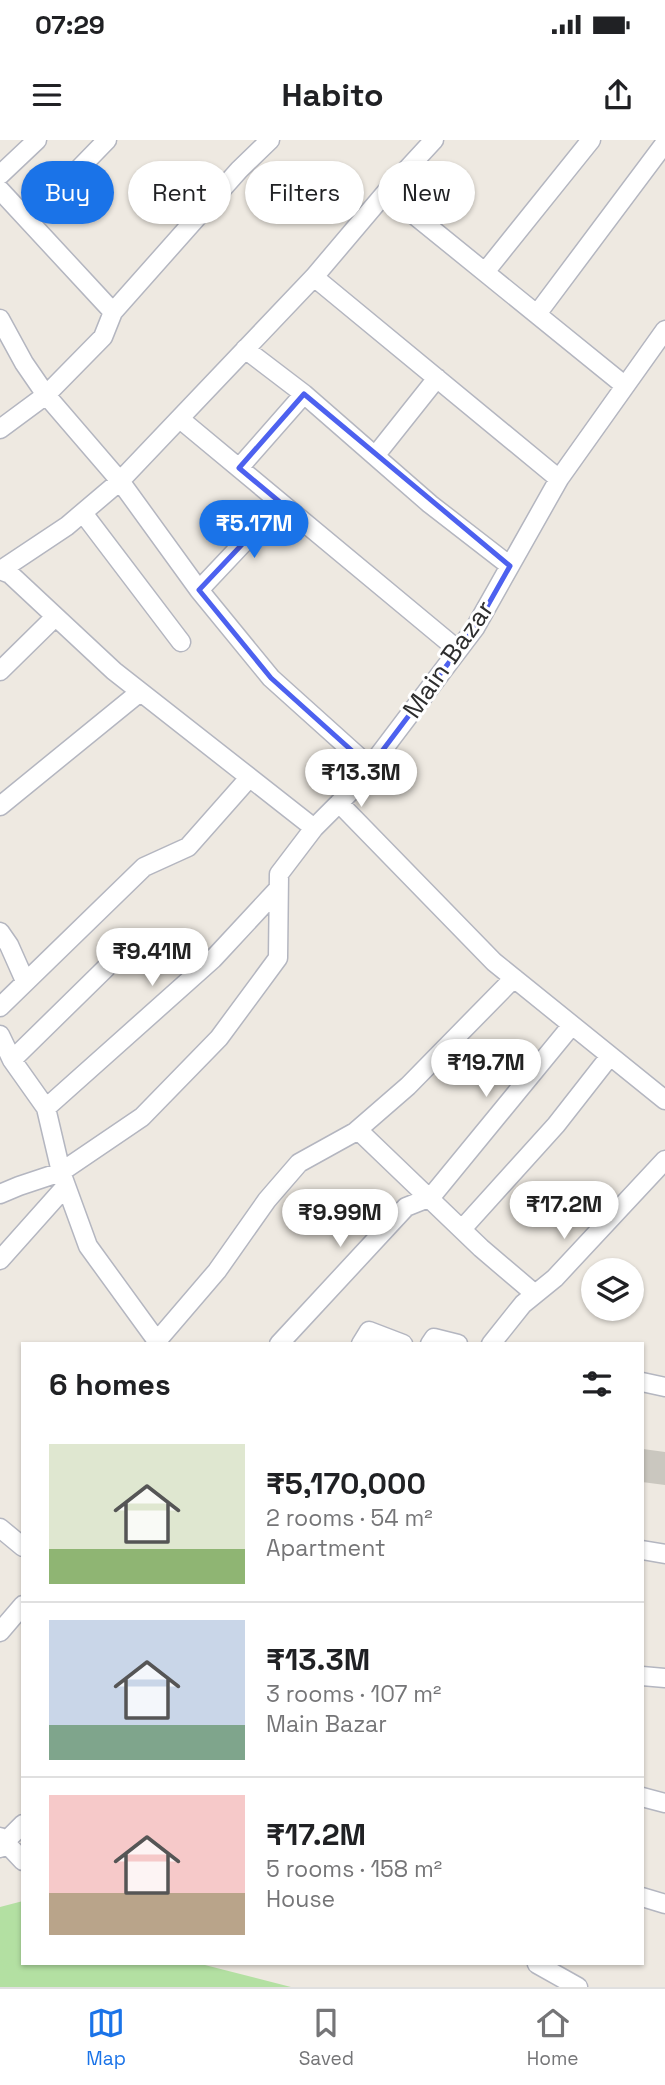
<!DOCTYPE html>
<meta charset="utf-8">
<style>
:root{--surface:#fff;--page:#f2f2f2;--text:#202124;--muted:#757577;--line:#e0e0e0;--accent:#1a73e8}
body{margin:0;font-family:"Space Grotesk",sans-serif;background:var(--page);color:var(--text);height:100vh;display:flex;flex-direction:column;font-size:26px;white-space:nowrap}
*{box-sizing:border-box;margin:0}
p{font-size:23px;color:var(--muted)}
.icon{flex:none;width:38px;height:38px;fill:none;stroke:currentColor;stroke-width:2;stroke-linecap:round;stroke-linejoin:round}
.map{position:relative;flex:1;overflow:hidden}
.side{position:absolute;left:21px;top:1202px;width:623px;height:623px;display:flex;flex-direction:column;background:var(--surface);border-radius:0px;box-shadow:0 2px 5px #0004}
.side>*{flex:none}
.guide{position:absolute;left:21px;top:21px;width:623px;height:63px;display:flex;gap:14px}
.tools{position:absolute;left:581px;top:1118px;display:grid;gap:14px}
.tools a{display:grid;place-items:center;width:63px;height:63px;border-radius:50%;background:var(--surface);box-shadow:0 2px 5px #0004;font-size:35px}
.price{position:absolute;translate:-50% -60px;padding:0 16px;border-radius:24px;background:#fff;color:#222;font-size:23px;line-height:46px;filter:drop-shadow(0 2px 4px #0008)}
.price::after{content:'';position:absolute;left:50%;top:42px;width:21px;height:16px;margin-left:-10px;background:inherit;clip-path:polygon(0 0,100% 0,50% 100%)}
.price.active{background:var(--accent);color:#fff}
ul{padding:0;list-style:none}
li{display:flex;align-items:center;gap:21px;height:175px;padding:0 28px}
li+li{border-top:2px solid var(--line)}
li span{display:grid;place-items:center;flex:none;width:196px;height:140px;border-radius:0px;color:#555}
li>.icon{margin-inline-start:auto}
span .icon{width:84px;height:84px;fill:#fffc;stroke-width:1}
li b{font-size:30px}
h2{display:flex;justify-content:space-between;align-items:center;height:84px;padding:0 28px;font-size:30px}
.pill{padding:0 24px;border-radius:32px;background:var(--surface);box-shadow:0 2px 5px #0004;font-size:24px;line-height:63px}
.pill.active{background:var(--accent);color:#fff}
.status{display:flex;justify-content:space-between;align-items:center;height:49px;padding:0 35px;background:var(--surface);direction:ltr}
.status svg{height:19px;fill:currentColor}
header{display:flex;justify-content:space-between;align-items:center;height:91px;padding:0 28px;background:var(--surface);font-size:32px;font-weight:700}
.menu{display:flex;justify-content:space-around;align-items:center;height:98px;border-top:2px solid var(--line);background:var(--surface);font-size:19px;color:var(--muted)}
.menu a{display:grid;justify-items:center;gap:4px}
.menu .active{color:var(--accent)}
.map>svg:first-child{display:block}
</style>
<div class="status"><b>07:29</b><svg viewBox="0 0 49 12"><path d="M0 12V9h3v3zM5 12V6h3v6zM10 12V3h3v9zM15 12V0h3v12zM26 1h20v11H26zM47 4h2v5h-2z"/></svg></div>
<header><svg class="icon" aria-label="menu" viewBox="0 0 24 24"><path d="M4 6h16M4 12h16M4 18h16"/></svg>Habito<svg class="icon" aria-label="share" viewBox="0 0 24 24"><path d="M12 15V3M7 8l5-5 5 5M5 13v7h14v-7"/></svg></header>
<div class="map">
<svg width="665" height="1847" viewBox="0 0 665 1847">
<rect width="100%" height="100%" fill="#eee9e1"/>
<path fill="#b3e0a2" d="M23 1761V1824H201L291 1847H0V1767Z"/>
<path fill="#cac7bf" d="M643 1309 665 1312V1345L642 1342Z"/>
<g fill="none" stroke-linecap="round" stroke-linejoin="round">
<defs>
<path id="minor" d="M434 0 386 52 624 245
M0 35 37 0
M0 50 113 172 239 30 270 0
M25 77 71 37 107 0
M485 132 591 0
M314 137 386 52
M537 174 665 3
M0 179 24 223 46 255 120 341 314 137 559 339
M245 209 304 254
M437 238 375 316 430 364 510 426
M180 279 458 510
M0 289 46 255 103 197 113 172
M239 328 304 254 375 316
M83 373 181 502
M0 430 10 434 114 531 314 688
M1 430 67 386 120 341 199 450 271 538 370 627
M199 450 281 363
M0 531 55 477
M339 663 494 822 665 960
M0 666 140 552
M0 792 9 805 25 841
M0 867 144 727 188 707 249 638
M0 895 12 920 46 968 61 1032 88 1106 157 1201
M12 920 114 820
M46 968 213 819 278 749
M358 990 481 1108 535 1154
M0 1054 19 1046 61 1032 142 977 219 898 278 818 279 734 314 688 354 648 475 488 559 339 665 190
M462 1089 556 985 610 916
M0 1120 66 1046
M158 1204 157 1201 217 1131 267 1060 299 1023 355 992 408 946 514 838
M279 1204 406 1067 431 1057 572 885
M361 1204 369 1191 403 1204
M430 1204 434 1198 458 1204
M491 1204 523 1164 555 1138 665 1020
M642 1242 665 1247
M0 1388 23 1407
M642 1410 665 1414
M0 1492 23 1465
M642 1536 665 1538
M642 1657 665 1663
M0 1697 5 1702 23 1684
M0 1708 5 1702 23 1721
M642 1757 665 1764
M537 1824 578 1847"/>
</defs>
<use href="#minor" stroke="#b4b6c0" stroke-width="21"/>
<use href="#minor" stroke="#fff" stroke-width="18"/>
</g>
<path fill="none" stroke="#4d61ef" stroke-width="5" stroke-linejoin="round" d="M304 254 510 426 475 488 370 627 271 538 199 450 281 363 239 328Z"/>
<g text-anchor="middle" dominant-baseline="central" stroke-width="6" stroke-linejoin="round" paint-order="stroke">
<g font-size="26" fill="#2e2e2e" stroke="#fff">
<text transform="translate(448 519) rotate(-55)">Main Bazar</text>
</g>
</g>
</svg>
<div class="tools">
<a><svg class="icon" aria-label="layers" viewBox="0 0 24 24"><path d="M12 4l9 5-9 5-9-5zM3 14l9 5 9-5"/></svg></a>
</div>
<b class="price active" style="left:254px;top:420px">₹5.17M</b>
<b class="price" style="left:361px;top:669px">₹13.3M</b>
<b class="price" style="left:152px;top:848px">₹9.41M</b>
<b class="price" style="left:486px;top:959px">₹19.7M</b>
<b class="price" style="left:564px;top:1101px">₹17.2M</b>
<b class="price" style="left:340px;top:1109px">₹9.99M</b>
<div class="guide">
<a class="pill active">Buy</a>
<a class="pill">Rent</a>
<a class="pill">Filters</a>
<a class="pill">New</a>
</div>
<section class="side">
<h2>6 homes<svg class="icon" aria-label="filters" viewBox="0 0 24 24"><path d="M4 7h16M4 17h16"/><circle cx="9" cy="7" r="2"/><circle cx="15" cy="17" r="2"/></svg></h2>
<ul>
<li><span style="background:linear-gradient(#dfe7d0 75%,#8fb573 0)"><svg class="icon" aria-label="home" viewBox="0 0 24 24"><path d="M3 11l9-7 9 7M6 9v11h12V9"/></svg></span><div><b>₹5,170,000</b><p>2 rooms · 54 m²</p><p>Apartment</p></div></li>
<li><span style="background:linear-gradient(#c9d6e8 75%,#7fa58c 0)"><svg class="icon" aria-label="home" viewBox="0 0 24 24"><path d="M3 11l9-7 9 7M6 9v11h12V9"/></svg></span><div><b>₹13.3M</b><p>3 rooms · 107 m²</p><p>Main Bazar</p></div></li>
<li><span style="background:linear-gradient(#f6c9c9 70%,#b9a48a 0)"><svg class="icon" aria-label="home" viewBox="0 0 24 24"><path d="M3 11l9-7 9 7M6 9v11h12V9"/></svg></span><div><b>₹17.2M</b><p>5 rooms · 158 m²</p><p>House</p></div></li>
</ul>
</section>
</div>
<nav class="menu">
<a class="active"><svg class="icon" aria-label="map" viewBox="0 0 24 24"><path d="M3 6l6-2 6 2 6-2v14l-6 2-6-2-6 2zM9 4v14M15 6v14"/></svg>Map</a>
<a><svg class="icon" aria-label="saved" viewBox="0 0 24 24"><path d="M7 4h10v16l-5-4-5 4z"/></svg>Saved</a>
<a><svg class="icon" aria-label="home" viewBox="0 0 24 24"><path d="M3 11l9-7 9 7M6 9v11h12V9"/></svg>Home</a>
</nav>
